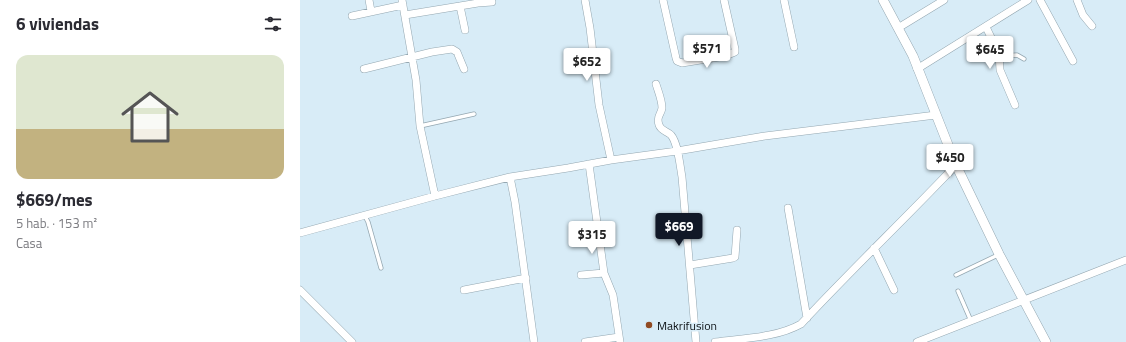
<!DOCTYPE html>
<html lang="es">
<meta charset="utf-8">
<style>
:root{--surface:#fff;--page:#f7f7f7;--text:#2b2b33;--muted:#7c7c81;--accent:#111827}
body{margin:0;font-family:"Titillium Web",sans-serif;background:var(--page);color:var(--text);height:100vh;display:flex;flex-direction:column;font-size:15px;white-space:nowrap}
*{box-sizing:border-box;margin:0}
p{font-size:13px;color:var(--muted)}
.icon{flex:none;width:22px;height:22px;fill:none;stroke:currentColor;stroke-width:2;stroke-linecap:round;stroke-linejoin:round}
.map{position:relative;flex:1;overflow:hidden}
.sheet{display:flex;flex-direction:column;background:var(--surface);width:300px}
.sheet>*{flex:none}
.price{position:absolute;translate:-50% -34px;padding:0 9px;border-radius:4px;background:#fff;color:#222;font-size:13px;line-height:26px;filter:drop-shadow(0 1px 2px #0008)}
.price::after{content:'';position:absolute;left:50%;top:24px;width:12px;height:9px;margin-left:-6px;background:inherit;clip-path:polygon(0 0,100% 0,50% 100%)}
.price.active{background:var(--accent);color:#fff}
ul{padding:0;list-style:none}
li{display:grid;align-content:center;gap:8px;height:212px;padding:0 16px}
li span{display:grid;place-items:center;height:124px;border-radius:12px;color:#555}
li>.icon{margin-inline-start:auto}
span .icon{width:72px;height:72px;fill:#fffc;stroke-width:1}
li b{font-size:17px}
h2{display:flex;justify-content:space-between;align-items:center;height:48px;padding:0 16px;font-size:17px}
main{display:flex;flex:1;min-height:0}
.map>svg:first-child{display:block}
</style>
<main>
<section class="sheet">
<h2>6 viviendas<svg class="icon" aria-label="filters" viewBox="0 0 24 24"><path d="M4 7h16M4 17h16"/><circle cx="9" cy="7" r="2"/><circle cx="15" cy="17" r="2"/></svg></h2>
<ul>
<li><span style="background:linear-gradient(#dfe7d0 60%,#c2b280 0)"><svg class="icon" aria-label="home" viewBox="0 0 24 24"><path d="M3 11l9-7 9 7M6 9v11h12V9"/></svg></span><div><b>$669/mes</b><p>5 hab. · 153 m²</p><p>Casa</p></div></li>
</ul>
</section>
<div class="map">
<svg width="826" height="342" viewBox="0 0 826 342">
<rect width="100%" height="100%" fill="#d8ecf7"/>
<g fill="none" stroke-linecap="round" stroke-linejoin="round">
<defs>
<path id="service" d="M699 56 717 55 724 59
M120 126 174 114
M65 216 68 222 81 268
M656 275 698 255
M658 291 671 321"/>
<path id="minor" d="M69 0 71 11
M102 0 116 80 120 126 135 196
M285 0 290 28 299 105 311 160
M363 0 376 58 377 61 382 63 425 56 435 52V49L424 0
M484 0 494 47
M740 0 773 61
M777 0 783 15 792 26
M160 6 165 30
M105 15 178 3 192 2
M52 16 103 5
M686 27 699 54 700 70 715 105
M598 28 644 0
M64 69 132 52 152 49 157 52 164 69
M617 69 728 0
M356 84C358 91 362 100 362 108 361 115 356 116 359 125 361 131 367 131 371 135 378 143 380 166 382 177L396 342
M289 164 304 273 313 295 320 342
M210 177 215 202 234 342
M488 208 507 318
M0 233 135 196 210 177 268 168 311 160 377 151 465 136 636 115
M574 248 594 290
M390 265 433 258 435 257 437 230
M281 275 304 273
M0 290 52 342
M164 290 226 278
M285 342 319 337
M415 342C443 338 476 338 501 324 551 270 605 219 656 165
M617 342 826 260"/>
<path id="tertiary" d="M583 0 613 56 656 165 699 254 746 342"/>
</defs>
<use href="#service" stroke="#94a7b1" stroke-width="5"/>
<use href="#minor" stroke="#94a7b1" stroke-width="8"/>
<use href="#tertiary" stroke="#94a7b1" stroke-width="10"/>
<use href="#service" stroke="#fff" stroke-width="3.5"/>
<use href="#minor" stroke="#fff" stroke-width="7"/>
<use href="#tertiary" stroke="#fff" stroke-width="9"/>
</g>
<circle fill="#904a22" stroke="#d8ecf7" stroke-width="1.5" cx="349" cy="325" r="4"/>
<g text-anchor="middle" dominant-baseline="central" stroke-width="3" stroke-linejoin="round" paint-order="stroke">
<g font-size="12" fill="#0e1418" stroke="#d8ecf7" text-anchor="start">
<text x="357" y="325">Makrifusion</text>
</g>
</g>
</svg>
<b class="price" style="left:407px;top:69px">$571</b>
<b class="price" style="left:690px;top:70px">$645</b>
<b class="price" style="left:287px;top:82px">$652</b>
<b class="price" style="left:650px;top:178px">$450</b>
<b class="price active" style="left:379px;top:247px">$669</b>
<b class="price" style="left:292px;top:255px">$315</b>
</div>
</main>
